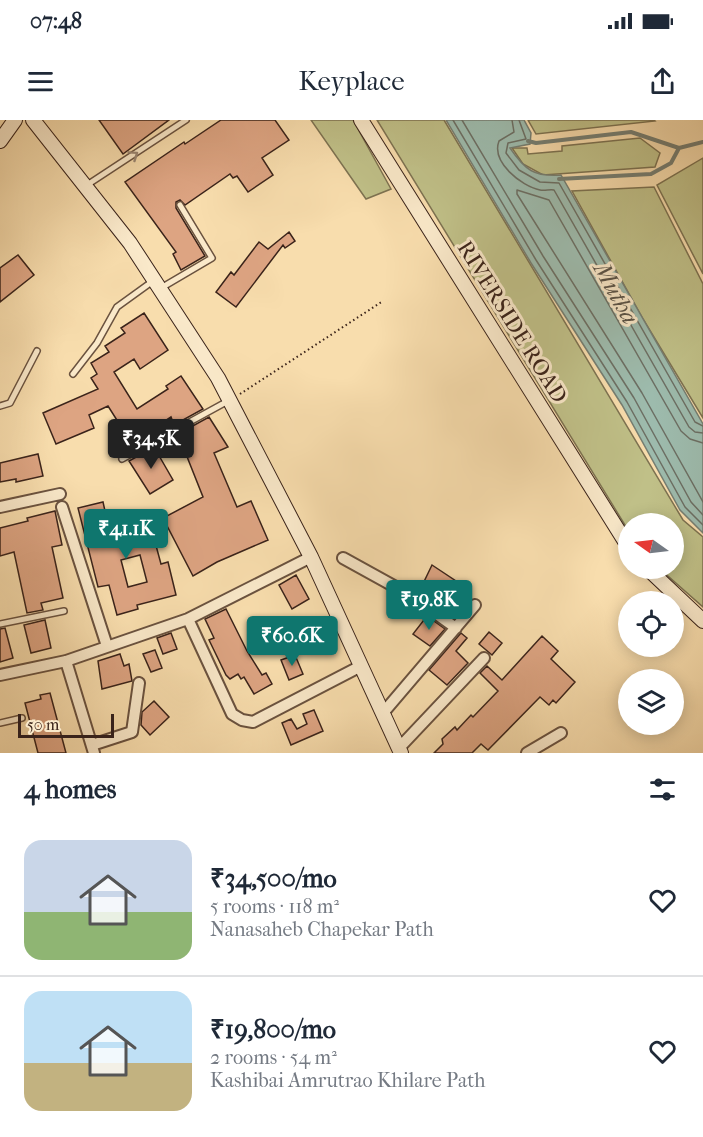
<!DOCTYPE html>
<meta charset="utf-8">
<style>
:root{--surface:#fff;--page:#f2f2f3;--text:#1f2937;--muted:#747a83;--line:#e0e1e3;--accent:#0f766e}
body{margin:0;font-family:"IM FELL French Canon",serif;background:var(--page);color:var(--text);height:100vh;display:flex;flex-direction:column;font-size:22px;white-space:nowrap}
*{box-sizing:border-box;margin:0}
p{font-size:20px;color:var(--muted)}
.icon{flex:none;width:33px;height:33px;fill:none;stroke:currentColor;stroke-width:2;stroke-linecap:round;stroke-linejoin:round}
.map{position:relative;height:633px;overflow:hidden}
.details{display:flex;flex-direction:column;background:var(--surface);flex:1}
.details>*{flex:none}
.needle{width:39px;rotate:284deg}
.buttons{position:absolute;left:618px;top:393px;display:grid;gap:12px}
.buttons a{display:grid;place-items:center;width:66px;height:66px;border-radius:50%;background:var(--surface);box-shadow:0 3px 15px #0003;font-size:30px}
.scale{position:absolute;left:18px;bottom:15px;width:96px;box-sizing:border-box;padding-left:6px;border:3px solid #3a231a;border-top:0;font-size:16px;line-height:21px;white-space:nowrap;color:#3a231a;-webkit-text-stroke:4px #fae9ca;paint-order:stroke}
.price{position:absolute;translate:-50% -51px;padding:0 14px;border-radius:6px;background:var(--accent);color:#fff;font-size:20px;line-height:39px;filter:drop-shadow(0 2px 3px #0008)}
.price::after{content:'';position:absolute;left:50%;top:36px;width:18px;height:14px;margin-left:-9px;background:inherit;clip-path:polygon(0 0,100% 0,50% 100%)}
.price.on{background:#222;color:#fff}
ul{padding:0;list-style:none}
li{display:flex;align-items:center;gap:18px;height:150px;padding:0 24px}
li+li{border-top:2px solid var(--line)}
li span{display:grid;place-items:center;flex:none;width:168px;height:120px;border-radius:18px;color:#555}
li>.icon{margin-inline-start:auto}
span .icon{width:72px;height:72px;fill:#fffc;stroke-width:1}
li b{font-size:26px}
h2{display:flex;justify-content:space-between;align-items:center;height:72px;padding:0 24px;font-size:26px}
.status{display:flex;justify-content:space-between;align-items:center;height:42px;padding:0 30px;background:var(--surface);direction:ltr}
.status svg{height:16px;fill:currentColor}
header{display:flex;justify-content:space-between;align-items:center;height:78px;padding:0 24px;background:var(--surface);font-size:27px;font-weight:600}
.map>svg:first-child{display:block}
</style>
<div class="status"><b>07:48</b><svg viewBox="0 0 49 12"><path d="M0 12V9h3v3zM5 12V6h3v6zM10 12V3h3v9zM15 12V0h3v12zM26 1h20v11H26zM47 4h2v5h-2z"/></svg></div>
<header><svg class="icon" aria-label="menu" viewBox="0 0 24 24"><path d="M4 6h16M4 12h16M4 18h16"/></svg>Keyplace<svg class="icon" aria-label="share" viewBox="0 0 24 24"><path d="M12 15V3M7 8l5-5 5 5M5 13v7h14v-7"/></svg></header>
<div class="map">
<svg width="703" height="633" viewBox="0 0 703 633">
<rect width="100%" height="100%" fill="#f8ddad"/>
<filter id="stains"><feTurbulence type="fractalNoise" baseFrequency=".00333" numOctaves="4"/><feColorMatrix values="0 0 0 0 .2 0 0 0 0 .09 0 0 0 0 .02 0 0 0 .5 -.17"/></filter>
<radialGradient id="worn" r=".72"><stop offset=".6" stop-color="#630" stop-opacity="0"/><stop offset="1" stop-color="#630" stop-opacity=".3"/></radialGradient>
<path fill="#c0c088" stroke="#7d7251" stroke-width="1.5" d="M311 0H353L391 69 366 79Z
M377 0H444L683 400 703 417V487L660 449 674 448V404H628V410Z
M528 0H654L655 1 536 14Z
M640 18 660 33 655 47 543 55 523 44 512 28H527L528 34 562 31V26Z
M703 38V154L657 65Z
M654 67 703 164V298L643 199 572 71Z"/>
<path fill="#9dbbad" stroke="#757e72" stroke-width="1.5" d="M446 0H524L531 13 530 24 510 28C525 50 534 57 561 55L703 304V413L680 390 622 285 531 143Z"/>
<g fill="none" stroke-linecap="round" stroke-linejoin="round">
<path stroke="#6c6f64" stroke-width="1.5" d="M453 0 536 140 627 282 685 387 703 405
M462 0 543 136 634 278 691 382 703 395
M512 0 514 12 499 21C491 42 521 66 540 70 545 71 550 69 554 70L689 307 695 312 703 313
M519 0 526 19 508 23 506 33 519 50 540 62 559 63 695 302 703 306
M703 323 690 319 681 311 549 80 517 70V74L642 273 703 382"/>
<path stroke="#757e72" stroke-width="4" d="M528 21 536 23 631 12 679 28 703 22
M559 59 651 54 671 43 679 28"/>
</g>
<path fill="#dda482" stroke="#3a231a" stroke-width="1.5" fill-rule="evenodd" d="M99 0H169L123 34Z
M221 0H275L289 20 262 38 273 55 248 72 237 56 233 58 230 54 185 85 180 80 176 82V88L205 136 181 150 173 134 176 132 125 62 184 22 185 24Z
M289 112 295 121 285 128 283 125 236 187 216 172 231 152 234 155 259 122 268 129Z
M18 135 34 155 0 182V148Z
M144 193 168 230 140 249 134 239 114 252 137 289 168 269 166 266 181 256 203 289 174 305 171 297 151 310 146 315 149 319 134 327 108 286 89 295 94 308 56 324 43 293 98 269 91 258 97 254 91 243 109 232 105 226 125 213 121 208Z
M209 297 228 327 214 333 237 387 251 381 268 420 217 442 193 456 163 398 203 377 178 314Z
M154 327 173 360 150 374 129 341Z
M38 334 43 356 16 362V359L0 362V343Z
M103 382 107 400 88 412 148 396 161 444 168 442 176 475 137 485 138 489 117 495 109 465 98 467 78 388ZM140 435 147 462 128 467 121 440Z
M55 391 62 425 52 427 63 478 41 483 43 490 27 493 14 432 0 436V408L28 401 27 398Z
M432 445 471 471 453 497 419 472Z
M296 455 309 479 292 489 279 465Z
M226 489 247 531 262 555 266 553 272 564 254 574 244 557 241 559 238 554 230 559 226 555 209 520 214 518 205 499Z
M427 496 445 509 430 526 413 514Z
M45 500 51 528 31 533 24 505Z
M5 508 13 538 0 542V509Z
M489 512 502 523 492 535 479 524Z
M171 513 177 529 163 534 157 518Z
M461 513 467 518 456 531 468 543 447 565 429 550Z
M542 516 558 531 551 539 575 562 556 583 553 580 549 585 540 577 488 630 481 624 472 633H434L443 624 442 619 455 607 457 610 471 595 473 597 498 571 480 553 487 546 502 560Z
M155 530 162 548 151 552 143 534Z
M120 534 124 546 129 544 132 561 102 569 98 541Z
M295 535 303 554 289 560 281 540Z
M50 573 66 633H38L25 583 41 579 40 575Z
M154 581 169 597 150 615 141 605 142 592Z
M314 590 323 611 291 625 282 603 291 599 297 609 307 604 303 594Z"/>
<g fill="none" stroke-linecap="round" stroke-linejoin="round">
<defs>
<path id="lane" d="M87 65 186 0
M161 168 212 138 180 85
M73 254 97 223 117 187 153 161
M0 286 10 283 37 231
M122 339 228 281
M0 504 64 491
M0 603 22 598"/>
<path id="street" d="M0 387 60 374
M62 387 107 526
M343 438 410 475 456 508
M188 499 232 594 242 600 253 602 361 546
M66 541 94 633
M0 555 66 541 188 499 311 437
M383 593 475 485
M92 625 132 612 139 563
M399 628 484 538
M527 633 561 613"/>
<path id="secondary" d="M33 0 130 123 218 258 311 437 401 633
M361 0 628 426
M0 21 15 0
M647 448 703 501"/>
</defs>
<use href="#lane" stroke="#6a523f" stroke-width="8"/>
<use href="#street" stroke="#6a523f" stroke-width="14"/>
<use href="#secondary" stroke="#3a231a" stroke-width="16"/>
<path stroke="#3a231a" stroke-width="2" stroke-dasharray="1.5 3" stroke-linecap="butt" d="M240 274 383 181"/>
<use href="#lane" stroke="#fae9ca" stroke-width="5"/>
<use href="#street" stroke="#fae9ca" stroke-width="10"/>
<use href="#secondary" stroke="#fae9ca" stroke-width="14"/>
</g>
<defs><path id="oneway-chevron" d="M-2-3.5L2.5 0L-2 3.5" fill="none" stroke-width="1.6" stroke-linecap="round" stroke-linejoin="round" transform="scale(1.5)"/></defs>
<use stroke="#9a8672" href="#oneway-chevron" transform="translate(134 35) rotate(-34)"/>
<g text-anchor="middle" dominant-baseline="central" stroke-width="6" stroke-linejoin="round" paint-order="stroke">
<g font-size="22" fill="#3a231a" stroke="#fae9ca">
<text transform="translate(512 202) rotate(58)">RIVERSIDE ROAD</text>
</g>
<g font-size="24" font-style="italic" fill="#585146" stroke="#fae9ca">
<text transform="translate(616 173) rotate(61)">Mutha</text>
</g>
</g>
<rect width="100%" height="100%" filter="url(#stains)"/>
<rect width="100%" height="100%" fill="url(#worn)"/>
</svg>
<div class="buttons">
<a><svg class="needle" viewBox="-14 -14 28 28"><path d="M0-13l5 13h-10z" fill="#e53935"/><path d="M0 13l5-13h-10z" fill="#747a83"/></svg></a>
<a><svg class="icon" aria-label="locate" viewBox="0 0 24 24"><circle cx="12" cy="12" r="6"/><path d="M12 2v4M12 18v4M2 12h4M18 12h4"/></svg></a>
<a><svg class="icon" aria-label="layers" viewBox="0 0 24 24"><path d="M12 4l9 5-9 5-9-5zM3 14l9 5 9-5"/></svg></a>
</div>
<div class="scale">50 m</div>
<b class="price on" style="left:151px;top:350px">₹34.5K</b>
<b class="price" style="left:126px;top:440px">₹41.1K</b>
<b class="price" style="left:429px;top:511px">₹19.8K</b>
<b class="price" style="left:292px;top:547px">₹60.6K</b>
</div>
<section class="details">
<h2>4 homes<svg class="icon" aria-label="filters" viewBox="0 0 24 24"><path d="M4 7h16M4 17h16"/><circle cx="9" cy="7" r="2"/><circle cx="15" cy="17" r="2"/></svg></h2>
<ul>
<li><span style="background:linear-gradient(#c9d6e8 60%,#8fb573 0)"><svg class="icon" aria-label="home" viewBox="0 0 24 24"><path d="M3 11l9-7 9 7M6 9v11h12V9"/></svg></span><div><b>₹34,500/mo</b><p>5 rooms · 118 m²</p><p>Nanasaheb Chapekar Path</p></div><svg class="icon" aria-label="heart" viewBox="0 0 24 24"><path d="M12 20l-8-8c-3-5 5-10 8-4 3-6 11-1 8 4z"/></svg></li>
<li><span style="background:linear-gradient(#bfe0f5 60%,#c2b280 0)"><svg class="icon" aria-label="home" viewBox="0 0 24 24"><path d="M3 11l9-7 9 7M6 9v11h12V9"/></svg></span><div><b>₹19,800/mo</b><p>2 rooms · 54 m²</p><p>Kashibai Amrutrao Khilare Path</p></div><svg class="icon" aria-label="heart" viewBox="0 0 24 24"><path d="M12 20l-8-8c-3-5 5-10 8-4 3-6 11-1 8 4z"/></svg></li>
</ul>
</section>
